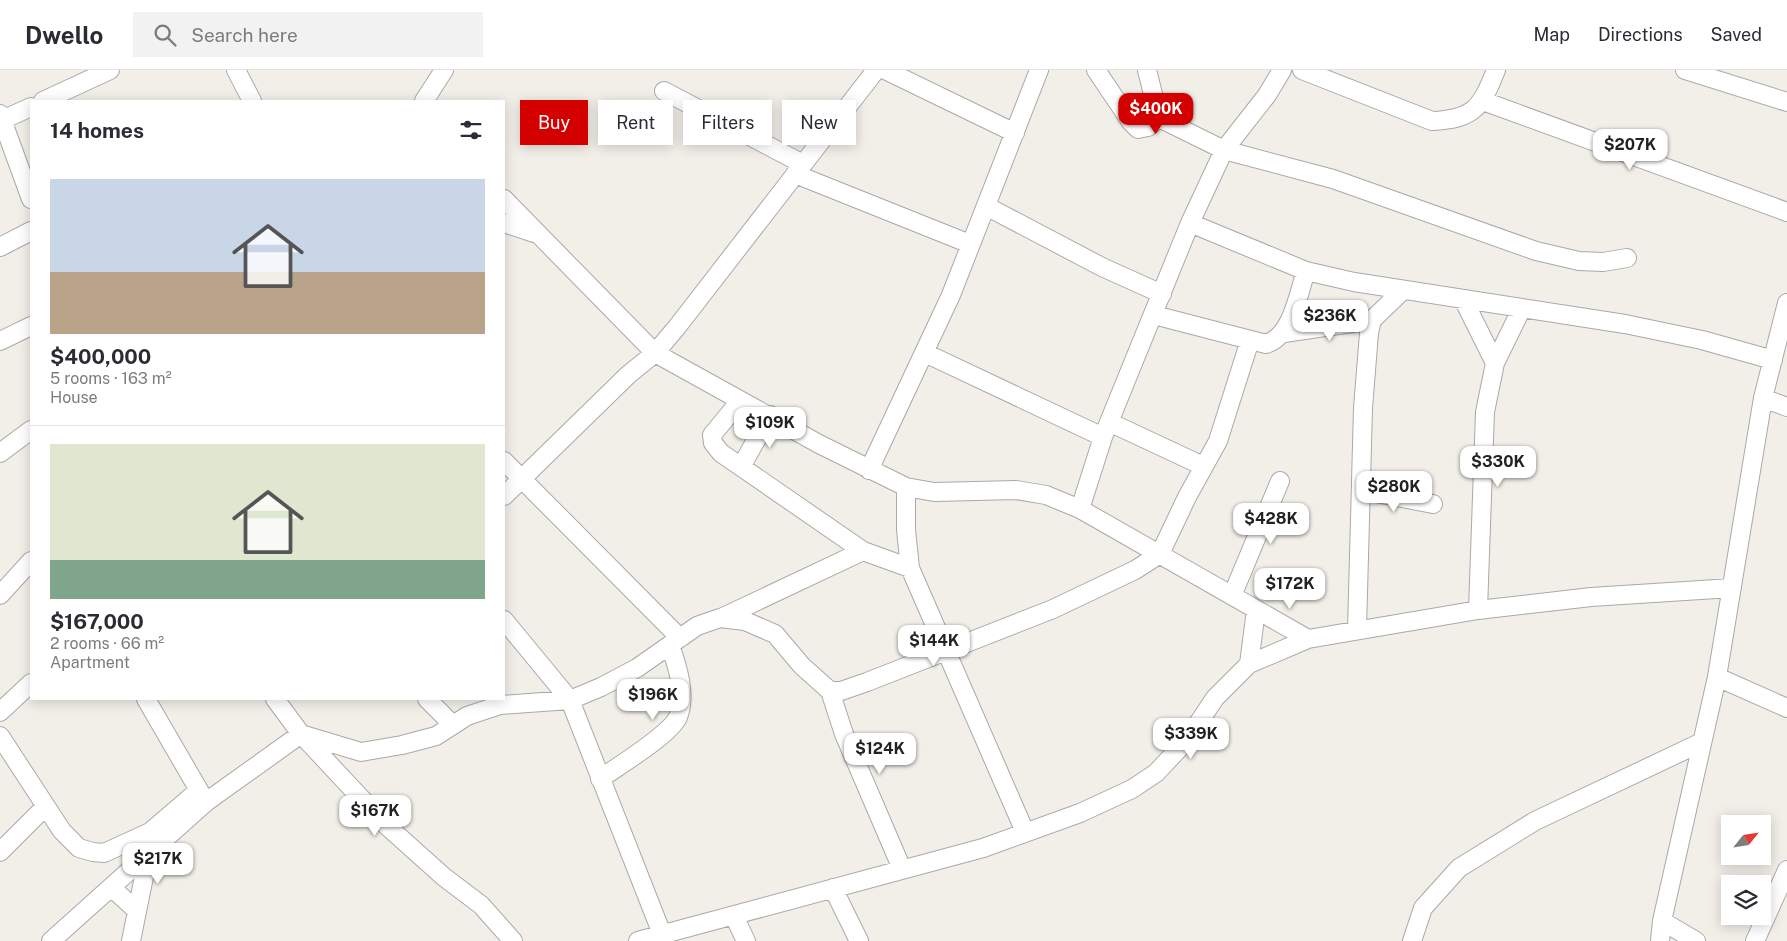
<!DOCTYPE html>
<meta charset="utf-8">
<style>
:root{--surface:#fff;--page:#f2f2f3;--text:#2b2b33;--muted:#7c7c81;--line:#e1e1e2;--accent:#d40000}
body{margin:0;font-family:"Public Sans",sans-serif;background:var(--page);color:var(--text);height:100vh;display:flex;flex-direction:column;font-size:19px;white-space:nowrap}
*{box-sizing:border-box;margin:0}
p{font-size:16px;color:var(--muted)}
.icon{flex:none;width:28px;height:28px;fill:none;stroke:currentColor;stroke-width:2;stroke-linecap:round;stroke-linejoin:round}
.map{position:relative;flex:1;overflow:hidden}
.side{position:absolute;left:30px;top:30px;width:475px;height:600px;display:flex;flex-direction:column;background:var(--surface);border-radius:0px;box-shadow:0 2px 12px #0003}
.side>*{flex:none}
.hud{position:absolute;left:520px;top:30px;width:475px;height:45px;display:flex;gap:10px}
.needle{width:32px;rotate:60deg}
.fabs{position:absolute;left:1721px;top:745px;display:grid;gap:10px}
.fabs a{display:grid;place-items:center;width:50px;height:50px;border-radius:0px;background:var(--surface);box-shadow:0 2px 12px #0003;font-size:25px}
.price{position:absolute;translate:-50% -42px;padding:0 11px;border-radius:10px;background:#fff;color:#222;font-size:16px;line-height:32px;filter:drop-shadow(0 1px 2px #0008)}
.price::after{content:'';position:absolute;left:50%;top:30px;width:15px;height:11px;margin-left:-8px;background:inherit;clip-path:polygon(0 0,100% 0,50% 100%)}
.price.active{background:var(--accent);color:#fff}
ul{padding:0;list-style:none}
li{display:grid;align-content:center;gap:10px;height:265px;padding:0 20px}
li+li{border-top:1px solid var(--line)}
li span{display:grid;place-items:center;height:155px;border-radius:0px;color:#555}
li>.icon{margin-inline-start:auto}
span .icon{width:90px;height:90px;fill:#fffc;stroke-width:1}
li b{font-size:21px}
h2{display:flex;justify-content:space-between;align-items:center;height:60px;padding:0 20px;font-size:21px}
.pill{padding:0 18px;border-radius:0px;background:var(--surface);box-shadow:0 2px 12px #0003;font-size:18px;line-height:45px}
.pill.active{background:var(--accent);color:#fff}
header{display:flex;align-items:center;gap:30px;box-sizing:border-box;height:70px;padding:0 25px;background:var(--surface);border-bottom:1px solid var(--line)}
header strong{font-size:24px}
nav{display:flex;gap:28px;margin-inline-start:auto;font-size:18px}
.search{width:350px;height:45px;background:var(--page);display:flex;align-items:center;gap:12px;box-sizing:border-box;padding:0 18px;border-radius:0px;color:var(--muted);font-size:19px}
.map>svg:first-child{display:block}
</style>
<header>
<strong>Dwello</strong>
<div class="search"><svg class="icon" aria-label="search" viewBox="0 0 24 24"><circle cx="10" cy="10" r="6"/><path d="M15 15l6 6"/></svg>Search here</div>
<nav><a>Map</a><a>Directions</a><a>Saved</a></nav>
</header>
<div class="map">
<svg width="1787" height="871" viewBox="0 0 1787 871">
<rect width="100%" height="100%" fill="#f2efe9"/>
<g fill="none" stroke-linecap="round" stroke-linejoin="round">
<defs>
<path id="minor" d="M236 0 252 31
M885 0 1015 63
M1096 0 1131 52 1138 59 1148 57 1159 48
M1147 0 1159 48 1224 80 1333 109 1536 181 1579 191 1603 192 1627 188
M1302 0 1432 51C1475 49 1481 37 1496 0
M1685 0 1787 32
M664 21 803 94
M43 31 110 0
M424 31 444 0
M1483 31 1787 142
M0 44 31 129
M0 51 31 37
M795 104 970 174
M504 129 655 283 819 374 906 417 934 422 1016 420 1046 425 1080 439 1308 569
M986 136 1102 197 1162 224
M504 153 534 163
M1190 153 1306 201 1354 212 1625 254 1702 270 1773 290
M0 177 31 161
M1464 231 1495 293
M1154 245 1266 274C1292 266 1298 225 1306 201
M1284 263 1372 250
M0 271 31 256
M925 283 1103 367
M1763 328 1787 337
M740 331 712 365 713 373 721 383 863 481 910 498
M1109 352 1203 396
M0 383 31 360
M504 391 680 568
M741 397 770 345
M869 400 951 225 1039 0
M906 417V460L910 498 1025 762
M1361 420 1433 434
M504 426 628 305 655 283 677 257 876 0
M1080 439 1103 367 1190 153 1224 80 1267 25 1282 0
M0 525 31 491
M1232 526 1280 411
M1478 540 1485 342 1495 293 1521 240
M721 548 863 481
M504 550 570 630 662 864
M1357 560 1363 338 1369 263 1372 250 1402 221
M1249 594 1256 540
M1717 607 1787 638
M830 621H841L867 612 1053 539 1135 500 1160 484 1187 427 1218 371 1250 270
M146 629 204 729
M275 629 301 664 387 756 444 807 481 835 513 871
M427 629 453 655
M0 642 31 613
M0 666 62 761 79 778 93 782 104 783 150 762 199 720
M600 709C618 696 670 665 678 647 687 625 677 595 670 575
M0 782 46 736
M111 817 136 840
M833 818 859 871
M734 846 746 871
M1662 851 1696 871
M51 871 206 732 301 664 361 682 402 675 436 666 467 646 500 635 570 630 601 617 637 598 697 556 720 548 745 551 775 564 802 596 830 621 844 664 902 799
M131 871 149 782
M638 871 983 778 1080 743 1132 719 1156 703 1187 670 1215 628 1249 594 1308 569 1478 540 1591 527 1732 518
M1412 871 1423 838 1459 798 1535 751 1702 672
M1660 871 1662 851 1717 607 1763 328 1787 233
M1755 871 1787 800"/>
</defs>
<use href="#minor" stroke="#a9a9a9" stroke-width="20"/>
<use href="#minor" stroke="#fff" stroke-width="18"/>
</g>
</svg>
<div class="fabs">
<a><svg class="needle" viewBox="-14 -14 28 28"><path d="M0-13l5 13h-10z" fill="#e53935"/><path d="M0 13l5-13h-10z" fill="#7c7c81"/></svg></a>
<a><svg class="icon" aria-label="layers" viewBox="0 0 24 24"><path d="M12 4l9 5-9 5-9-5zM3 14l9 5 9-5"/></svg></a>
</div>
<b class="price active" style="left:1156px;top:65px">$400K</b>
<b class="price" style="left:1630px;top:101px">$207K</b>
<b class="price" style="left:1330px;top:272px">$236K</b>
<b class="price" style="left:770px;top:379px">$109K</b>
<b class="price" style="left:1498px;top:418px">$330K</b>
<b class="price" style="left:1394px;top:443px">$280K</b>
<b class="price" style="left:1271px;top:475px">$428K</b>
<b class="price" style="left:1290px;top:540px">$172K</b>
<b class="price" style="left:934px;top:597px">$144K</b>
<b class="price" style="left:653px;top:651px">$196K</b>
<b class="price" style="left:1191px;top:690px">$339K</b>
<b class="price" style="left:880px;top:705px">$124K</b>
<b class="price" style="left:375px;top:767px">$167K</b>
<b class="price" style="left:158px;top:815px">$217K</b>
<div class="hud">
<a class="pill active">Buy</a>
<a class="pill">Rent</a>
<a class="pill">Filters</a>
<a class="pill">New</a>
</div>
<section class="side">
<h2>14 homes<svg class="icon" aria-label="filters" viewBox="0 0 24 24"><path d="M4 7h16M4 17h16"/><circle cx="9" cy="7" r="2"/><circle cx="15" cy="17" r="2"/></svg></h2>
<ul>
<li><span style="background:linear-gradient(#c9d6e8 60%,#b9a48a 0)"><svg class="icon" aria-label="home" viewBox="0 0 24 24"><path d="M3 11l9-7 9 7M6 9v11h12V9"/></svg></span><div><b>$400,000</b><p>5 rooms · 163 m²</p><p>House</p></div></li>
<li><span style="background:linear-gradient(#dfe7d0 75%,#7fa58c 0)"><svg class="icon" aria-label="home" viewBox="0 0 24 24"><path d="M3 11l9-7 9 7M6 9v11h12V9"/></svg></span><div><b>$167,000</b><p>2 rooms · 66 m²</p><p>Apartment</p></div></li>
</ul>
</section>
</div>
